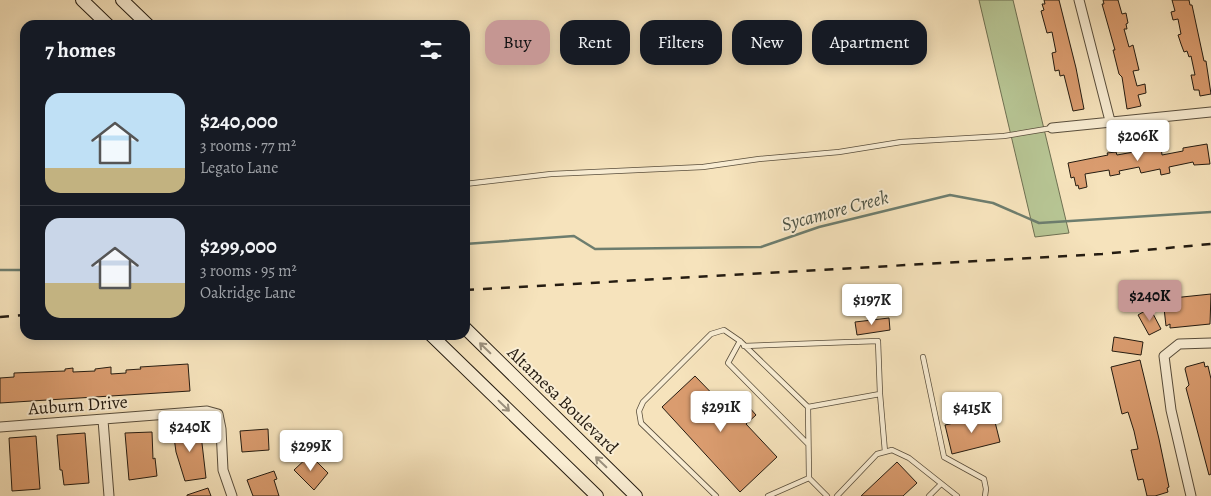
<!DOCTYPE html>
<meta charset="utf-8">
<style>
:root{--surface:#171b24;--page:#20242c;--text:#f1f3f6;--muted:#9ea1a6;--line:#363941;--accent:#c59692}
body{margin:0;font-family:Alegreya,serif;background:var(--page);color:var(--text);height:100vh;display:flex;flex-direction:column;font-size:19px;white-space:nowrap}
*{box-sizing:border-box;margin:0}
p{font-size:16px;color:var(--muted)}
.icon{flex:none;width:28px;height:28px;fill:none;stroke:currentColor;stroke-width:2;stroke-linecap:round;stroke-linejoin:round}
.map{position:relative;flex:1;overflow:hidden}
.details{position:absolute;left:20px;top:20px;width:450px;height:320px;display:flex;flex-direction:column;background:var(--surface);border-radius:15px;box-shadow:0 2px 12px #0003}
.details>*{flex:none}
.hud{position:absolute;left:485px;top:20px;width:475px;height:45px;display:flex;gap:10px}
.price{position:absolute;translate:-50% -42px;padding:0 11px;border-radius:5px;background:#fff;color:#222;font-size:16px;line-height:32px;filter:drop-shadow(0 1px 2px #0008)}
.price::after{content:'';position:absolute;left:50%;top:30px;width:15px;height:11px;margin-left:-8px;background:inherit;clip-path:polygon(0 0,100% 0,50% 100%)}
.price.current{background:var(--accent);color:#111}
ul{padding:0;list-style:none}
li{display:flex;align-items:center;gap:15px;height:125px;padding:0 25px}
li+li{border-top:1px solid var(--line)}
li span{display:grid;place-items:center;flex:none;width:140px;height:100px;border-radius:15px;color:#555}
li>.icon{margin-inline-start:auto}
span .icon{width:60px;height:60px;fill:#fffc;stroke-width:1}
li b{font-size:21px}
h2{display:flex;justify-content:space-between;align-items:center;height:60px;padding:0 25px;font-size:21px}
.tag{padding:0 18px;border-radius:15px;background:var(--surface);box-shadow:0 2px 12px #0003;font-size:18px;line-height:45px}
.tag.current{background:var(--accent);color:#111}
.map>svg:first-child{display:block}
</style>
<div class="map">
<svg width="1211" height="496" viewBox="0 0 1211 496">
<rect width="100%" height="100%" fill="#f6e3bc"/>
<filter id="stains"><feTurbulence type="fractalNoise" baseFrequency=".004" numOctaves="4"/><feColorMatrix values="0 0 0 0 .2 0 0 0 0 .09 0 0 0 0 .02 0 0 0 .5 -.17"/></filter>
<radialGradient id="worn" r=".72"><stop offset=".6" stop-color="#630" stop-opacity="0"/><stop offset="1" stop-color="#630" stop-opacity=".3"/></radialGradient>
<path fill="#b7c594" stroke="#6e7052" d="M979 0H1013L1069 233 1035 237Z"/>
<g fill="none" stroke-linecap="round" stroke-linejoin="round">
<path stroke="#6d7d6e" stroke-width="2.5" d="M465 244 574 236 595 249 761 247 819 227 950 195 993 203 1039 223 1211 212
M0 270H25"/>
</g>
<path fill="#da9c6f" stroke="#251c11" d="M1044 0H1059L1076 68 1084 109 1073 111 1064 75 1060 76 1059 70 1055 71 1052 53 1056 52 1052 32 1047 33 1041 11 1044 10 1042 4H1045Z
M1103 0H1118L1122 14 1126 13 1128 23 1126 24 1127 29H1124L1129 47 1133 45 1139 70 1133 71 1137 86 1145 84 1146 93 1138 95 1141 106 1127 109 1122 77 1119 74 1113 50H1115L1102 4H1104Z
M1172 0H1189L1190 5H1192L1204 61H1206L1211 94 1200 96 1199 90H1194L1191 75H1195L1191 56 1189 57 1187 51 1184 52 1181 44 1178 35 1181 34 1178 19 1173 20 1171 12 1175 11Z
M1207 144 1210 164 1194 165 1193 162 1169 167 1170 173 1161 175 1160 169 1141 173 1139 167 1119 171 1120 174 1110 176 1109 170 1085 174 1087 187 1079 189 1078 185 1076 186 1074 177 1071 178 1068 163 1108 155 1107 153 1116 152 1117 155 1161 147 1162 155 1183 151V148Z
M1211 294 1210 324 1170 328V324L1166 326 1163 299Z
M1150 308 1161 329 1149 335 1138 315Z
M889 318 890 330 857 335 855 322Z
M1114 337 1143 342 1141 355 1112 351Z
M1140 360 1159 439 1169 487 1167 488 1168 492 1155 496H1147L1143 479 1138 480 1131 450 1138 449 1134 431 1128 412 1122 414 1111 367Z
M1204 362 1205 367 1208 366 1211 379V474L1209 475 1186 388 1189 385 1185 369 1186 367Z
M188 364 190 391 0 403V378L14 377V373L65 371V369L73 368V372L95 371V369L111 367V374L126 373V370L141 369 140 367Z
M695 376 728 410 741 398 756 415 746 424 777 457 740 492 662 407Z
M993 414 1000 442 952 454 945 425Z
M200 426 206 478 185 481 176 452 173 430Z
M268 429 269 450 242 452 240 431Z
M152 432 153 459 155 458 157 476 129 480 125 433Z
M85 433 89 483 64 485 62 470H60L57 435Z
M36 436 40 489 12 491 9 438Z
M310 455 328 473 314 490 294 470Z
M897 462 917 483 903 496H861Z
M274 471 277 479 274 480 279 496H253L247 480Z
M208 488 211 496H187V495Z"/>
<g fill="none" stroke-linecap="round" stroke-linejoin="round">
<defs>
<path id="lane" d="M465 184 551 174 703 167 759 159 839 152 901 142 1004 136 1052 128
M740 341 728 363 808 444
M744 346 878 341 880 394
M923 357 944 457 984 479 986 489 985 496
M808 407 880 394 885 452
M809 478 827 496
M716 496 641 423 639 411 643 402 711 334 724 330 740 341 808 407 809 478 768 496
M837 496 877 454 892 450 909 458 957 496
M929 496 941 484"/>
<path id="street" d="M1079 0 1110 121
M1052 128 1211 112
M103 420 109 496
M0 427 207 411 218 414 221 429 223 470 232 496
M1191 496 1171 410 1164 356 1179 344 1211 343"/>
<path id="secondary" d="M82 0 108 25
M122 0 148 25
M465 328 636 496
M431 335 597 496"/>
</defs>
<use href="#lane" stroke="#594e3c" stroke-width="6"/>
<use href="#street" stroke="#594e3c" stroke-width="11"/>
<use href="#secondary" stroke="#251c11" stroke-width="14"/>
<use href="#lane" stroke="#f9edd3" stroke-width="4.5"/>
<use href="#street" stroke="#f9edd3" stroke-width="9"/>
<use href="#secondary" stroke="#f9edd3" stroke-width="12"/>
<path stroke="#251c11" stroke-width="2.5" stroke-dasharray="9 9" stroke-linecap="butt" d="M465 290 1102 254 1211 244
M0 317 25 315"/>
</g>
<defs><path id="oneway-shaft" d="M-6 0H5M1.5-3L5.5 0L1.5 3" fill="none" stroke-width="1.6" stroke-linecap="round" stroke-linejoin="round" transform="scale(1.25)"/></defs>
<g stroke="#9a8f7c">
<use href="#oneway-shaft" transform="translate(485 348) rotate(-136)"/>
<use href="#oneway-shaft" transform="translate(504 406) rotate(44)"/>
<use href="#oneway-shaft" transform="translate(601 462) rotate(-136)"/>
</g>
<g text-anchor="middle" dominant-baseline="central" stroke-width="4" stroke-linejoin="round" paint-order="stroke">
<g font-size="18" fill="#251c11" stroke="#f9edd3">
<text transform="translate(563 400) rotate(44)">Altamesa Boulevard</text>
<text transform="translate(78 405) rotate(-4)">Auburn Drive</text>
</g>
<g font-size="19" font-style="italic" fill="#4f5547" stroke="#f9edd3">
<text transform="translate(835 211) rotate(-15)">Sycamore Creek</text>
</g>
</g>
<rect width="100%" height="100%" filter="url(#stains)"/>
<rect width="100%" height="100%" fill="url(#worn)"/>
</svg>
<b class="price" style="left:1138px;top:162px">$206K</b>
<b class="price current" style="left:1150px;top:322px">$240K</b>
<b class="price" style="left:872px;top:326px">$197K</b>
<b class="price" style="left:721px;top:433px">$291K</b>
<b class="price" style="left:972px;top:434px">$415K</b>
<b class="price" style="left:190px;top:453px">$240K</b>
<b class="price" style="left:311px;top:472px">$299K</b>
<div class="hud">
<a class="tag current">Buy</a>
<a class="tag">Rent</a>
<a class="tag">Filters</a>
<a class="tag">New</a>
<a class="tag">Apartment</a>
</div>
<section class="details">
<h2>7 homes<svg class="icon" aria-label="filters" viewBox="0 0 24 24"><path d="M4 7h16M4 17h16"/><circle cx="9" cy="7" r="2"/><circle cx="15" cy="17" r="2"/></svg></h2>
<ul>
<li><span style="background:linear-gradient(#bfe0f5 75%,#c2b280 0)"><svg class="icon" aria-label="home" viewBox="0 0 24 24"><path d="M3 11l9-7 9 7M6 9v11h12V9"/></svg></span><div><b>$240,000</b><p>3 rooms · 77 m²</p><p>Legato Lane</p></div></li>
<li><span style="background:linear-gradient(#c9d6e8 65%,#c2b280 0)"><svg class="icon" aria-label="home" viewBox="0 0 24 24"><path d="M3 11l9-7 9 7M6 9v11h12V9"/></svg></span><div><b>$299,000</b><p>3 rooms · 95 m²</p><p>Oakridge Lane</p></div></li>
</ul>
</section>
</div>
